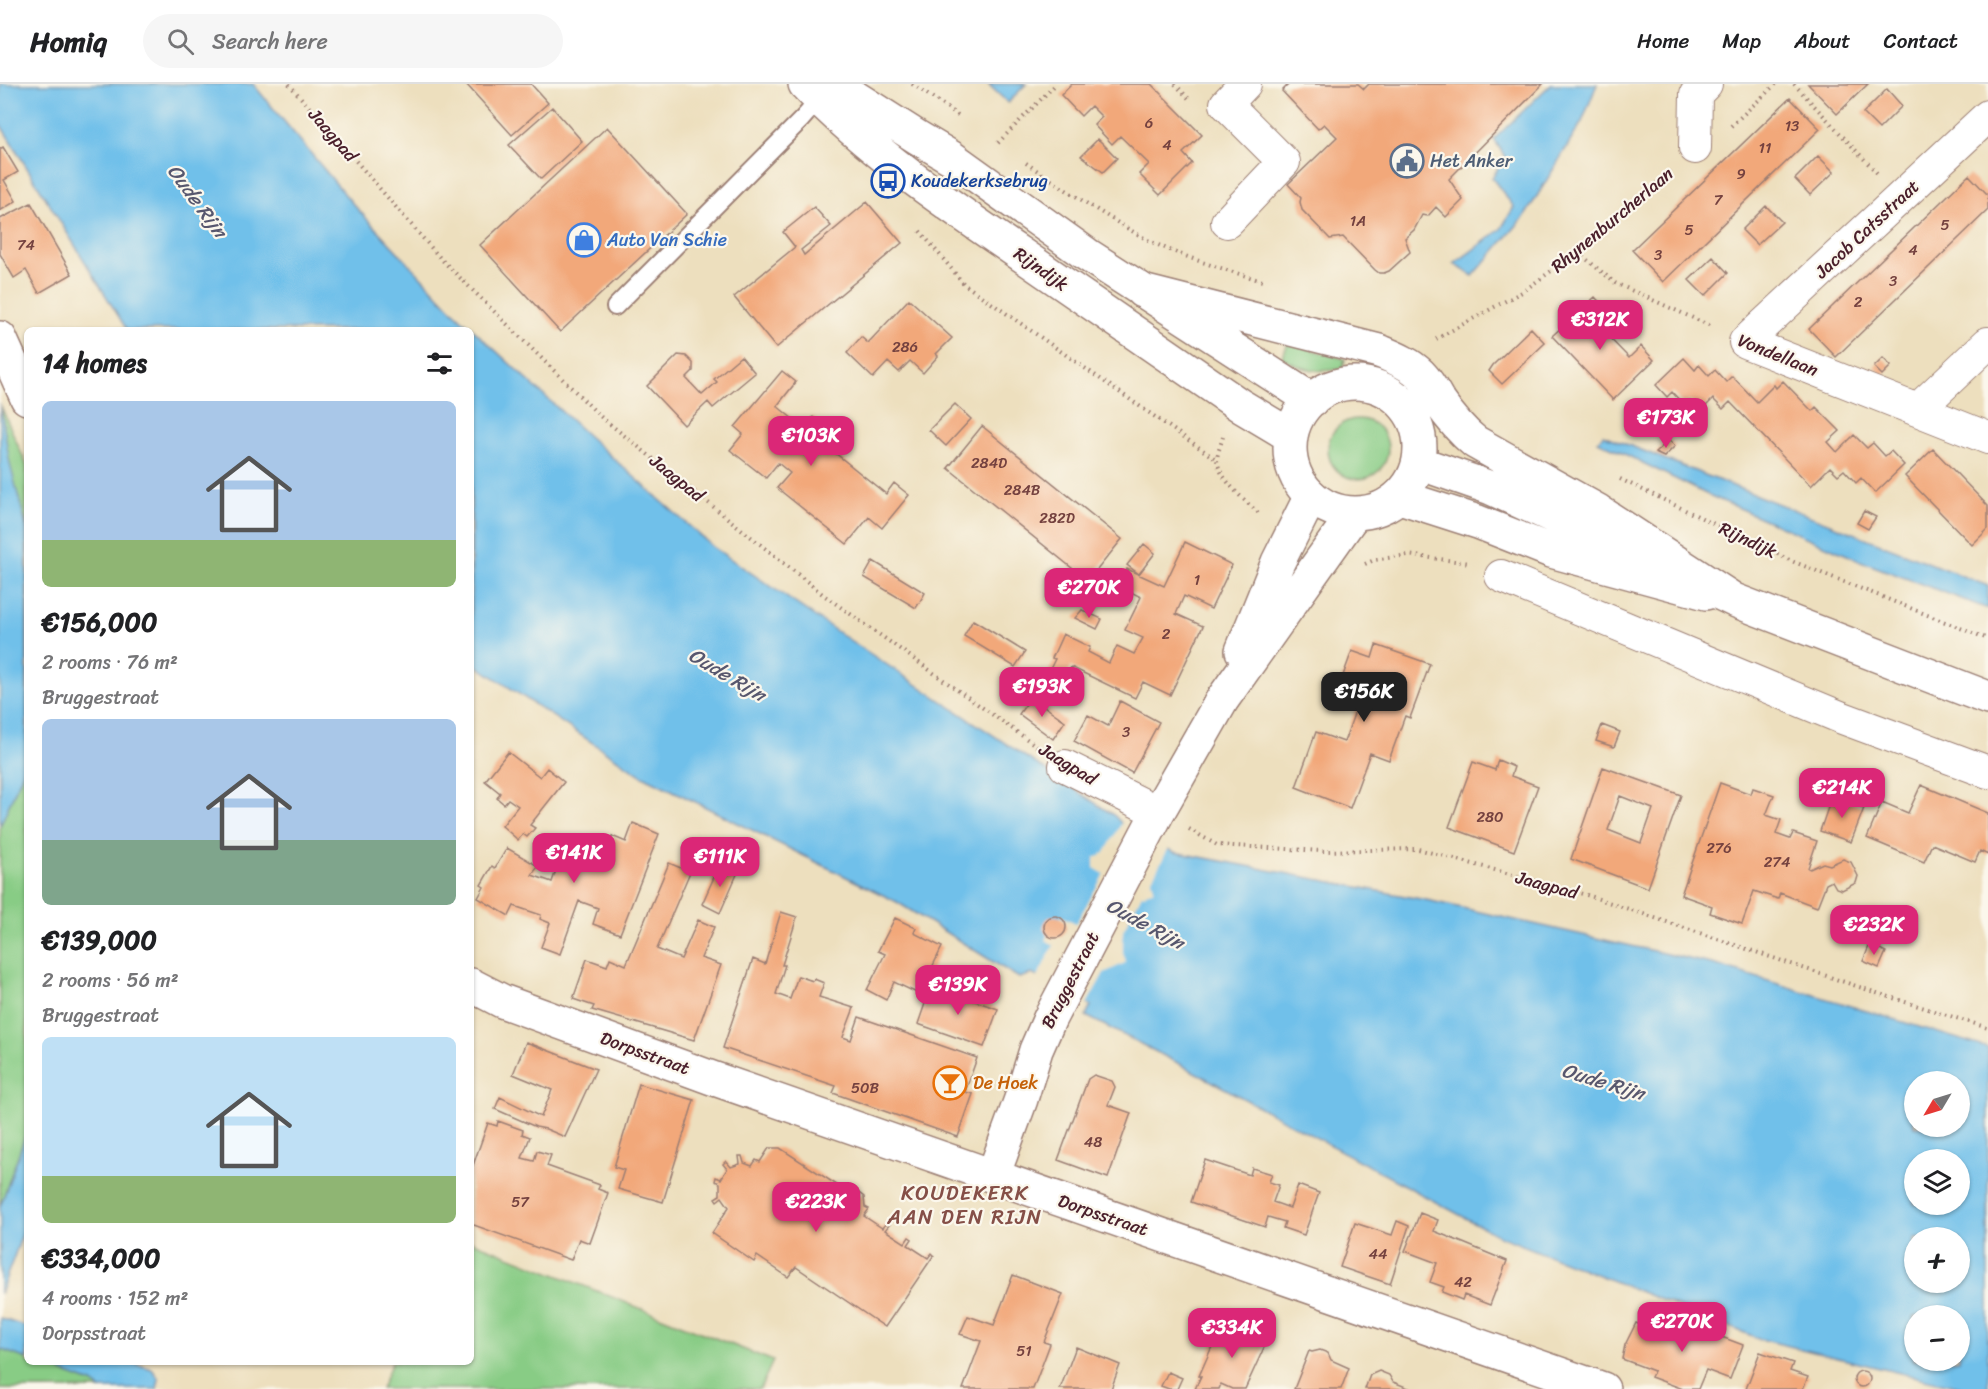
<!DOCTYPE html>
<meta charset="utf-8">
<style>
:root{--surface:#fff;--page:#f6f6f6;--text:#202124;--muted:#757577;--line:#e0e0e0;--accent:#db2777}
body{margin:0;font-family:Sriracha,sans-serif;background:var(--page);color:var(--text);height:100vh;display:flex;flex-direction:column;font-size:22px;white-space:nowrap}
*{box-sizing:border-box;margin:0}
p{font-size:20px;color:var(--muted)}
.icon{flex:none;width:33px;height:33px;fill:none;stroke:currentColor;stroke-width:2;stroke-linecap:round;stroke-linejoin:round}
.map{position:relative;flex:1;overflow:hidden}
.drawer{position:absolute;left:24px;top:243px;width:450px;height:1038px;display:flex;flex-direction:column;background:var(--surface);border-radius:9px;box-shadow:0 2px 4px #0004}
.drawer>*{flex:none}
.needle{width:39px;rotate:232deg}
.controls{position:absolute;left:1904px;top:987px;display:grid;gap:12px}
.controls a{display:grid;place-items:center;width:66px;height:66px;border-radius:50%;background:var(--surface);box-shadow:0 2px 4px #0004;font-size:30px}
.price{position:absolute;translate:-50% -51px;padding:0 14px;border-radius:12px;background:var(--accent);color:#fff;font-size:20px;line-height:39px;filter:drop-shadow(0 2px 3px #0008)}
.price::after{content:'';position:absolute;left:50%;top:36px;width:18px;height:14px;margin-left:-9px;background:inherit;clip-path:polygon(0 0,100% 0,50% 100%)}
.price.current{background:#222;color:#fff}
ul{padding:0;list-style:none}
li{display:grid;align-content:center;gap:12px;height:318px;padding:0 18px}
li span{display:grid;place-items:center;height:186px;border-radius:9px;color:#555}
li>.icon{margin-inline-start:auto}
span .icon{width:108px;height:108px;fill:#fffc;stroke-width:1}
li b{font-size:26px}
h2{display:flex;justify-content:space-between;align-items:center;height:72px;padding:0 18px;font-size:26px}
header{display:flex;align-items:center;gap:36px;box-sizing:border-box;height:84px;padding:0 30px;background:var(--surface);border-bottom:2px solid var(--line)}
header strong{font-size:28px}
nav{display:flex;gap:33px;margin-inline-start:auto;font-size:21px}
.search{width:420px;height:54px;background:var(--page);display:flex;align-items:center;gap:15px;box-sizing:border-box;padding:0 21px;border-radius:33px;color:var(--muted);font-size:22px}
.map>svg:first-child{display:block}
</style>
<header>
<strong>Homiq</strong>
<div class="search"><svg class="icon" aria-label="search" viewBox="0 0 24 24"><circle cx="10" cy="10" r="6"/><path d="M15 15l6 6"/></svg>Search here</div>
<nav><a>Home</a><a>Map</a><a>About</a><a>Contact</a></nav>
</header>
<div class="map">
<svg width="1988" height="1305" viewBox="0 0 1988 1305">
<rect width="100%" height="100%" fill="#fbf7ec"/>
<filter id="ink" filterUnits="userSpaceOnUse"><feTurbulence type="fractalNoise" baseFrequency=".0167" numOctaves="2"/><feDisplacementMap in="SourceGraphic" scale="12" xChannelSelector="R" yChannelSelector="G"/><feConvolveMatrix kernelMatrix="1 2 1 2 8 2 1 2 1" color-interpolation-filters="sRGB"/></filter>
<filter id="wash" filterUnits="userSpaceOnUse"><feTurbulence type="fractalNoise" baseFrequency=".008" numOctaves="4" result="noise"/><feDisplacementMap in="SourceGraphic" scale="24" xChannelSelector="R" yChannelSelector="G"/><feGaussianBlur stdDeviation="1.35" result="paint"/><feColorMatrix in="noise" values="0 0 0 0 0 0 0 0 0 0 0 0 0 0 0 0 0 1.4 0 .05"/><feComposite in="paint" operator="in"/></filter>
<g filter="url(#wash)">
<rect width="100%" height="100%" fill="#eddfbe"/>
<path fill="#88cc85" stroke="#697658" stroke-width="1.5" d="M1288 259 1345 275 1343 285C1317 289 1305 287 1282 274Z
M1 322 27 382V445L9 380Z
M1328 365a30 30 0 1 1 60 0a30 30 0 1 1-60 0Z
M27 679V1047L0 1123V742Z
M471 1157 773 1277 760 1305H381L392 1278H471Z
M0 1265 27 1275V1278H35L92 1299 101 1305H0Z"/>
<path fill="#6fc0ea" stroke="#5c708a" stroke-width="1.5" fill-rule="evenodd" d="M0 0H253L353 120 454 228 587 351 713 463 842 551 1115 732 1127 746 1174 768 1431 817 1716 881 1988 964V1305H1966L1760 1255 1497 1151 1176 978 1086 932 1091 922 1032 890 1019 894 897 818 641 691 471 578V246H127L0 40ZM1914 998H1959V1042H1914ZM1914 1076H1959V1120H1914ZM1914 1154H1959V1198H1914ZM1914 1232H1959V1276H1914Z
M988 0H1026L1008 19Z
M1551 0H1597L1582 38 1525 132 1473 192 1454 180 1501 145 1514 123 1492 94 1505 73 1494 55Z
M0 319 10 380 27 445V679L0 742Z
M1603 351 1988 502V525L1868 480 1706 410 1598 357Z
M27 1047V1138L0 1210V1123Z
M0 1234 27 1243V1275L0 1265Z
M35 1278H130L152 1285 159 1295 157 1305H101L92 1299Z"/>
<path fill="#eddfbe" d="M1122 738 1129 744 1170 762 1152 795 1154 804 1152 807 1146 809 1145 811 1142 810 1123 847V869L1126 877 1125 879 1104 889 1086 922 1036 895 1054 861 1045 856 1047 851 1043 843 1047 835 1055 832 1060 835 1061 832 1076 839 1104 790 1094 784V773L1101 772 1102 769 1104 770Z"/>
<g id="blocks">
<path fill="#f2a87a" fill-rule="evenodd" d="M466 0H531L548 19 512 51Z
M1072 0H1151L1202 51 1183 69 1192 79 1160 111 1139 90 1149 80 1120 52 1112 60 1094 41 1102 33 1091 22 1081 32 1061 11Z
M1289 0H1358L1364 5 1369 0H1543L1449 95 1463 116 1446 133 1436 123 1428 132 1422 131 1414 146 1405 154 1410 168 1389 187 1384 189H1379L1375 186 1343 153 1330 155 1302 126 1300 118 1301 114 1288 100 1337 53 1324 40 1318 45 1282 7Z
M1808 0H1868L1837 30Z
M1887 5 1902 22 1879 45 1863 29Z
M1790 14 1820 45 1663 198 1632 166Z
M552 23 582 57 541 95 509 61Z
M607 43 687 130 560 248 480 161Z
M1098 55 1117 74 1103 88 1081 72Z
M3 63 18 88 4 96 16 117 0 127V65Z
M1818 72 1834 88 1810 111 1795 95Z
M1969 91 1988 111V126L1836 273 1809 245Z
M867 118 902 159 776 264 734 213 795 163 783 148 814 123 831 142 801 166 804 171Z
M31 119 72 190 39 209 26 186 14 194 0 170V135Z
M1766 122 1782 138 1757 161 1742 146Z
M1713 173 1728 189 1705 212 1689 196Z
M1595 213 1607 226 1594 238 1629 274 1641 262 1654 276 1613 316 1552 252Z
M909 215 952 254 936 270 938 272 923 289 910 277 899 288 888 278 873 294 847 269 861 253 868 259Z
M1531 244 1545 259 1502 300 1489 287 1493 281Z
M678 271 686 272 693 279V287L686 294 702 311 717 298 714 295 741 272 755 289 713 324 708 318 684 341 647 302Z
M1684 274 1695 286 1699 281 1709 292 1715 286 1726 298 1732 292 1757 318 1774 301 1776 304 1783 297 1812 327 1816 323 1840 347 1828 358 1837 368 1854 351 1867 364 1873 359 1885 372 1891 367 1904 381 1875 409 1861 394 1856 399 1844 386 1838 391 1830 383 1811 402 1730 318 1723 325 1713 315 1701 327 1689 316 1684 321 1672 308 1667 313 1656 301Z
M1883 274 1891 282 1882 291 1874 283Z
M782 287 796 298 777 322 804 344 813 333 827 345 819 356 886 410 894 399 909 411 882 444 869 433 847 460 777 404 790 389 778 379 766 394 730 366 743 350 735 343Z
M955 320 971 335 946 362 929 346Z
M982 342 1122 455 1088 497 948 384Z
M1669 356 1675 362 1664 373 1655 369Z
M1933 365 1988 422V445L1972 461 1905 392Z
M1864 427 1876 433 1868 445 1857 439Z
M1185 458 1232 481 1211 525 1184 512 1176 530 1203 542 1170 611 1143 598 1135 614 1071 583 1056 611 1041 603 1055 575 1052 574 1063 550 1090 563 1088 568 1109 579 1117 562 1134 570 1143 554 1125 546 1141 513 1119 502 1127 485 1164 502Z
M1144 460 1155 469 1139 490 1127 481Z
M873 477 925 509 916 524 864 493Z
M1082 526 1102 535 1097 545 1075 534Z
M973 536 1025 568 1015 583 964 552Z
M1376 561 1430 580 1410 634 1405 632 1389 676 1370 669 1350 724 1296 703 1316 648 1344 658 1359 616 1337 608 1352 567 1372 574Z
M1031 613 1065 637 1053 655 1019 630Z
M1120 617 1159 638 1132 689 1074 657 1088 631 1108 642Z
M1602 641 1620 648 1614 663 1596 657Z
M508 668 540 693 547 684 564 698 530 741 535 744 527 753 523 750 518 756 502 742 518 722 508 715 504 720 497 714 500 709 485 697Z
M1498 676 1514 683 1511 692 1538 702 1514 767 1449 743 1473 678 1495 686Z
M1603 683 1681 711 1648 804 1571 775ZM1620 712 1653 725 1641 759 1608 746Z
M1720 699 1751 710 1753 704 1774 711 1766 731 1781 736 1776 750 1790 755 1793 749 1817 757 1808 784 1810 785 1823 779 1830 781 1843 775 1851 778 1858 792 1856 799 1842 806 1836 804 1832 797 1826 800 1817 823 1780 809 1778 815 1754 807 1742 840 1710 829 1712 822 1681 811Z
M1921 701 1988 729V771L1980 767 1975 778 1932 760 1924 778 1867 754 1882 718 1908 729Z
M1832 712 1864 724 1851 758 1820 747Z
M633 739 659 750 620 850 593 840 598 824 579 817 560 870 541 863 550 839 540 835 541 831 514 822 509 832 478 814 484 803 481 801 492 782 495 784 507 764 538 782 532 791 552 798 567 754 607 767 612 752 626 758Z
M669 779 690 788 657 865 681 875 698 836 714 843 701 874 721 881 694 956 592 926 594 922 573 915 587 875 607 882 610 874 626 881Z
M720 780 738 788 720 829 702 820Z
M781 828 797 833 782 881H785L776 910 790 915 798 892 813 897 814 895 824 899 819 913 854 924 843 953 851 956 859 933 977 974 965 1008 973 1010 958 1053 833 1009 836 1002 723 964 753 875 765 880Z
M1044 843a11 11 0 1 1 22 0a11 11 0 1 1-22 0Z
M895 834 916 844 914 849 942 863 919 910 894 898 886 916 867 906 885 870 878 867Z
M1870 860 1886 868 1879 884 1863 877Z
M931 902 998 925 984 963 918 940Z
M526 958 596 985 565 1053 546 1045 536 1043 495 1025 500 1013 541 1033 552 1006 513 990Z
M1094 991 1112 997 1115 1003 1108 1021 1131 1029 1108 1094 1058 1076 1088 995Z
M639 1000 694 1016 663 1118 618 1105 624 1086 614 1083Z
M498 1037 523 1046 522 1050 530 1053 522 1074 534 1077 537 1067 551 1071 547 1082 600 1101 598 1105 608 1109 590 1159 579 1155 571 1176 471 1140V1087L488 1039 497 1042Z
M769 1064H780L846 1107 855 1106 864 1113 865 1123 869 1125 864 1132 882 1144 887 1138 890 1140 885 1146 905 1159 909 1153 912 1155 908 1161 928 1174 932 1169 934 1171 885 1243 796 1183 788 1193 757 1172 754 1178 712 1149 729 1123 722 1113 717 1117 715 1114 720 1111V1099L715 1097 716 1093 721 1095 727 1085 723 1080 726 1077 731 1083 740 1080 739 1072H742L744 1079 752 1082 756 1076 760 1078Z
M1205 1076 1250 1091 1252 1084 1272 1090 1269 1098 1279 1101 1273 1118 1290 1124 1298 1101 1319 1109 1304 1151 1283 1144 1285 1138 1268 1133 1265 1143 1191 1118Z
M1420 1129 1438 1136 1434 1147 1507 1177 1490 1221 1464 1211 1462 1216 1442 1208 1444 1203 1430 1198 1437 1179 1405 1167Z
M1397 1137 1409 1142 1390 1200 1340 1183 1355 1139 1392 1151Z
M1013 1191 1063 1210 1044 1258 1050 1260 1033 1305H963L981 1257 960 1250 968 1232 994 1241Z
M1676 1231 1720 1249 1719 1252 1743 1261 1730 1295 1706 1286 1698 1305H1683L1651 1293 1654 1287 1622 1275 1625 1261 1636 1239 1668 1252Z
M1222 1240 1242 1249 1245 1243 1249 1245 1255 1243 1264 1246 1267 1257 1245 1305H1232L1221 1300 1219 1305H1195L1201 1292H1199Z
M1076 1263 1120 1281 1111 1305H1060Z
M1320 1266 1328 1269 1331 1276 1349 1284 1341 1305H1294L1309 1267 1312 1268Z
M1760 1268 1793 1279 1790 1287 1808 1293 1803 1305H1746Z
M1854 1295a8 8 0 1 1 16 0a8 8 0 1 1-16 0Z
M1379 1287 1389 1291 1393 1298 1411 1305H1365L1370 1291Z
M1168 1288 1182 1294 1177 1305H1169L1161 1302Z"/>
</g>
</g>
<g filter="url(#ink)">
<use href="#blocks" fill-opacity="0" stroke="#9c7f74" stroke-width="1.5"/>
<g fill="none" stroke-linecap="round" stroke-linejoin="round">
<defs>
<path id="service" d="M615 223 802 35 824 10"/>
<path id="minor" d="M1988 32 1745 258 1988 354
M1695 64 1696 10 1706 0
M1227 138 1284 78 1226 20 1245 0
M1917 326 1988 259
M1501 492 1840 633 1988 688
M1065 682 1158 728"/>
<path id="tertiary" d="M0 254 27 314
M1242 567 1278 478 1311 412
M471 901 502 917 712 994 1603 1305
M993 1092 1021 1015 1036 966 1050 934 1158 728 1222 616 1354 430"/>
<path id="secondary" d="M805 0C868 66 944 118 1019 169 1093 220 1167 271 1241 322L1291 352
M834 0 917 53 952 74 1086 170 1312 316
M1142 207 1379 267C1393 273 1409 279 1420 290 1427 297 1433 307 1438 316 1449 332 1460 346 1475 358L1598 427 1734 516
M1290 364a65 65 0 1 1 130 0a65 65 0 1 1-130 0Z
M1419 379 1491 404 1628 467
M1400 413 1478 438 1551 467 1706 509
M1713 506 1734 516 1988 614"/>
</defs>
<use href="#service" stroke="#9c7f74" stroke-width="20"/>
<use href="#minor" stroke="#9c7f74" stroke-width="34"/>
<use href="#tertiary" stroke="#9c7f74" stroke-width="36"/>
<use href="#secondary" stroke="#9c7f74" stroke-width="36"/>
<path stroke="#9c7f74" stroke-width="4" stroke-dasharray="1.5 4.5" stroke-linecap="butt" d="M289 0 441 175 601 333 825 512 1038 663
M912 0 961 33
M1175 0 1190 16
M1794 0 1877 89
M1731 42 1776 0
M998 59 1056 0
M1026 79C1066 106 1106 133 1148 156 1183 174 1225 185 1262 197
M920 147 964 200 1217 376
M1578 168 1615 199 1713 243
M1436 255 1522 208 1578 168 1670 87
M1223 353C1221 360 1217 370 1217 376 1219 395 1247 419 1261 431
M1620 395 1794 478 1988 555
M1365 480 1374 476 1408 471 1470 479
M1189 745 1217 761 1323 767 1418 765 1590 812 1877 909 1988 944"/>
<use href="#service" stroke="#fff" stroke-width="16"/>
<use href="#minor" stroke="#fff" stroke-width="32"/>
<use href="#tertiary" stroke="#fff" stroke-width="33"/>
<use href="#secondary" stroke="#fff" stroke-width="33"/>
</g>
</g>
<defs>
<symbol id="civic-ring" viewBox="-11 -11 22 22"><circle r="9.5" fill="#fbf7ec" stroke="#5c6f8a" stroke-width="1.5"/><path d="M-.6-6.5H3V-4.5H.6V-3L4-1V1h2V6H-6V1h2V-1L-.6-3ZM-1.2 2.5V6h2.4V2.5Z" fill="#5c6f8a"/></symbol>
<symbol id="bus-ring" viewBox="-11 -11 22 22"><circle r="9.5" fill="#fbf7ec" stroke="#1a4fb4" stroke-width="1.5"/><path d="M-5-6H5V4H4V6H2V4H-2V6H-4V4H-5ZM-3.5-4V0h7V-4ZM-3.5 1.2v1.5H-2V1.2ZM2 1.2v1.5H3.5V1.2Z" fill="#1a4fb4"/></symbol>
<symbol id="shop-ring" viewBox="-11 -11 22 22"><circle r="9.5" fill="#fbf7ec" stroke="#3f7fe0" stroke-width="1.5"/><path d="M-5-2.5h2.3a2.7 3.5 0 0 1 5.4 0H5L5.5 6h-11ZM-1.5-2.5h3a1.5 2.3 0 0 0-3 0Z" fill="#3f7fe0"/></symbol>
<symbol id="bar-ring" viewBox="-11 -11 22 22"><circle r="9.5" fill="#fbf7ec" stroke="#e8710a" stroke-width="1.5"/><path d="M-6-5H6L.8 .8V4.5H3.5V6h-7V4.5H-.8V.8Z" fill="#e8710a"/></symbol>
</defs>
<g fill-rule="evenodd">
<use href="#civic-ring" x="1388" y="58" width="38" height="38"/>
<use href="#bus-ring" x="869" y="78" width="38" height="38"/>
<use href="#shop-ring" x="565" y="137" width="38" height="38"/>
<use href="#bar-ring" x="931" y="980" width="38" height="38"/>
</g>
<g text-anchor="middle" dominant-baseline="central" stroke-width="4.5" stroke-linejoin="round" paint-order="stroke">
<g font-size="15" fill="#74413f">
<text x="1149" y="39">6</text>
<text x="1792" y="42">13</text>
<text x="1167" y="61">4</text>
<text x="1765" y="64">11</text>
<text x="1741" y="90">9</text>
<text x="1718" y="116">7</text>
<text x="1358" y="137">1A</text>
<text x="1945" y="141">5</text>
<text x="1689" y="146">5</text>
<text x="26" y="161">74</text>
<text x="1913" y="166">4</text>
<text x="1658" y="171">3</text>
<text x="1893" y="197">3</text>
<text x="1858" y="218">2</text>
<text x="905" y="263">286</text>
<text x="989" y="379">284D</text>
<text x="1022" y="406">284B</text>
<text x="1057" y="434">282D</text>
<text x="1197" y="496">1</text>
<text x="1166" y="550">2</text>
<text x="1126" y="648">3</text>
<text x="1490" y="733">280</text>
<text x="1719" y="764">276</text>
<text x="1777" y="778">274</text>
<text x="865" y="1004">50B</text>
<text x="1093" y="1058">48</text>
<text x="520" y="1118">57</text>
<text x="1378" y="1170">44</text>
<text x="1463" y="1198">42</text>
<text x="1024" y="1267">51</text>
</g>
<g font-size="18" fill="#4a1f2b" stroke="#fbf7ec">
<text transform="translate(333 51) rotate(49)">Jaagpad</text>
<text transform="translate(1612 136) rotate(-40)">Rhynenburcherlaan</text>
<text transform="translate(1867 145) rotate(-43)">Jacob Catsstraat</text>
<text transform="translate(1041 185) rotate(35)">Rijndijk</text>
<text transform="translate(1778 271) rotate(22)">Vondellaan</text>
<text transform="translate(677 394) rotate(39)">Jaagpad</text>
<text transform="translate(1748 456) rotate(25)">Rijndijk</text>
<text transform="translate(1068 680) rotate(31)">Jaagpad</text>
<text transform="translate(1547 801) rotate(15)">Jaagpad</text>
<text transform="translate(1070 896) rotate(-63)">Bruggestraat</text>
<text transform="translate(645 969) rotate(20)">Dorpsstraat</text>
<text transform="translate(1103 1131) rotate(19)">Dorpsstraat</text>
</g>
<g font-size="18" fill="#4e5e75" stroke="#fbf7ec" text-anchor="start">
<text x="1430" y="77">Het Anker</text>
</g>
<g font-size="18" fill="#164399" stroke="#fbf7ec" text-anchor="start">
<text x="911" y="97">Koudekerksebrug</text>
</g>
<g font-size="18" fill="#366cbe" stroke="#fbf7ec" text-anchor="start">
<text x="607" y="156">Auto Van Schie</text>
</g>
<g font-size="18" fill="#c56008" stroke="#fbf7ec" text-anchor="start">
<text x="973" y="999">De Hoek</text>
</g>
<g font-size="20" font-style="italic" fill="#57576e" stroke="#fbf7ec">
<text transform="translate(197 117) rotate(54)">Oude Rijn</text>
<text transform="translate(727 591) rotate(31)">Oude Rijn</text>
<text transform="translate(1145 840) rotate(29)">Oude Rijn</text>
<text transform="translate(1603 998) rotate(17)">Oude Rijn</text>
</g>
<g font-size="21" letter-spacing="1.5" fill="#854f47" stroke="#fbf7ec">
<text x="965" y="1109">KOUDEKERK<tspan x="965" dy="24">AAN DEN RIJN</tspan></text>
</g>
</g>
</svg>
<div class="controls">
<a><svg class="needle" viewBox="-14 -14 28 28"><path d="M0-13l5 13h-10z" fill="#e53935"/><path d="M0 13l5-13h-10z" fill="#757577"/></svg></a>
<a><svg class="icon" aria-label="layers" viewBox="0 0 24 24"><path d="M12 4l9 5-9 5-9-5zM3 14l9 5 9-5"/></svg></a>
<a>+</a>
<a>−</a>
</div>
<b class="price" style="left:1600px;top:267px">€312K</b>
<b class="price" style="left:1666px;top:365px">€173K</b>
<b class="price" style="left:811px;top:383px">€103K</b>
<b class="price" style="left:1089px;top:535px">€270K</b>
<b class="price" style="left:1042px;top:634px">€193K</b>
<b class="price current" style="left:1364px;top:639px">€156K</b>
<b class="price" style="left:1842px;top:735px">€214K</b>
<b class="price" style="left:574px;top:800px">€141K</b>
<b class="price" style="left:720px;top:804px">€111K</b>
<b class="price" style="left:1874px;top:872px">€232K</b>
<b class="price" style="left:958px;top:932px">€139K</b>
<b class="price" style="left:816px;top:1149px">€223K</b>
<b class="price" style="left:1682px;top:1269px">€270K</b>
<b class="price" style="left:1232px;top:1275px">€334K</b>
<section class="drawer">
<h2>14 homes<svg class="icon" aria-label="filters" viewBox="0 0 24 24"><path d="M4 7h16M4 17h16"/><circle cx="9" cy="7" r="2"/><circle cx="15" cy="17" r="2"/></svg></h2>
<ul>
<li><span style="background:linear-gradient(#a9c7e8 75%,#8fb573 0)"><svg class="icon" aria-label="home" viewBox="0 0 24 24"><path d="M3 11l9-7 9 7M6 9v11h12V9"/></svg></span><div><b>€156,000</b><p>2 rooms · 76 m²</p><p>Bruggestraat</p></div></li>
<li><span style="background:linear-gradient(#a9c7e8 65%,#7fa58c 0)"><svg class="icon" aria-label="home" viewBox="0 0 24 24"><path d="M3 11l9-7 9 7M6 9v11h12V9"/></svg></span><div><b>€139,000</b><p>2 rooms · 56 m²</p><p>Bruggestraat</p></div></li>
<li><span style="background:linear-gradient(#bfe0f5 75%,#8fb573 0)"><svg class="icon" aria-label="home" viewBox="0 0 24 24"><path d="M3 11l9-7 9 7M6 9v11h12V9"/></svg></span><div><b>€334,000</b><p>4 rooms · 152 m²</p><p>Dorpsstraat</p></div></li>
</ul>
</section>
</div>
